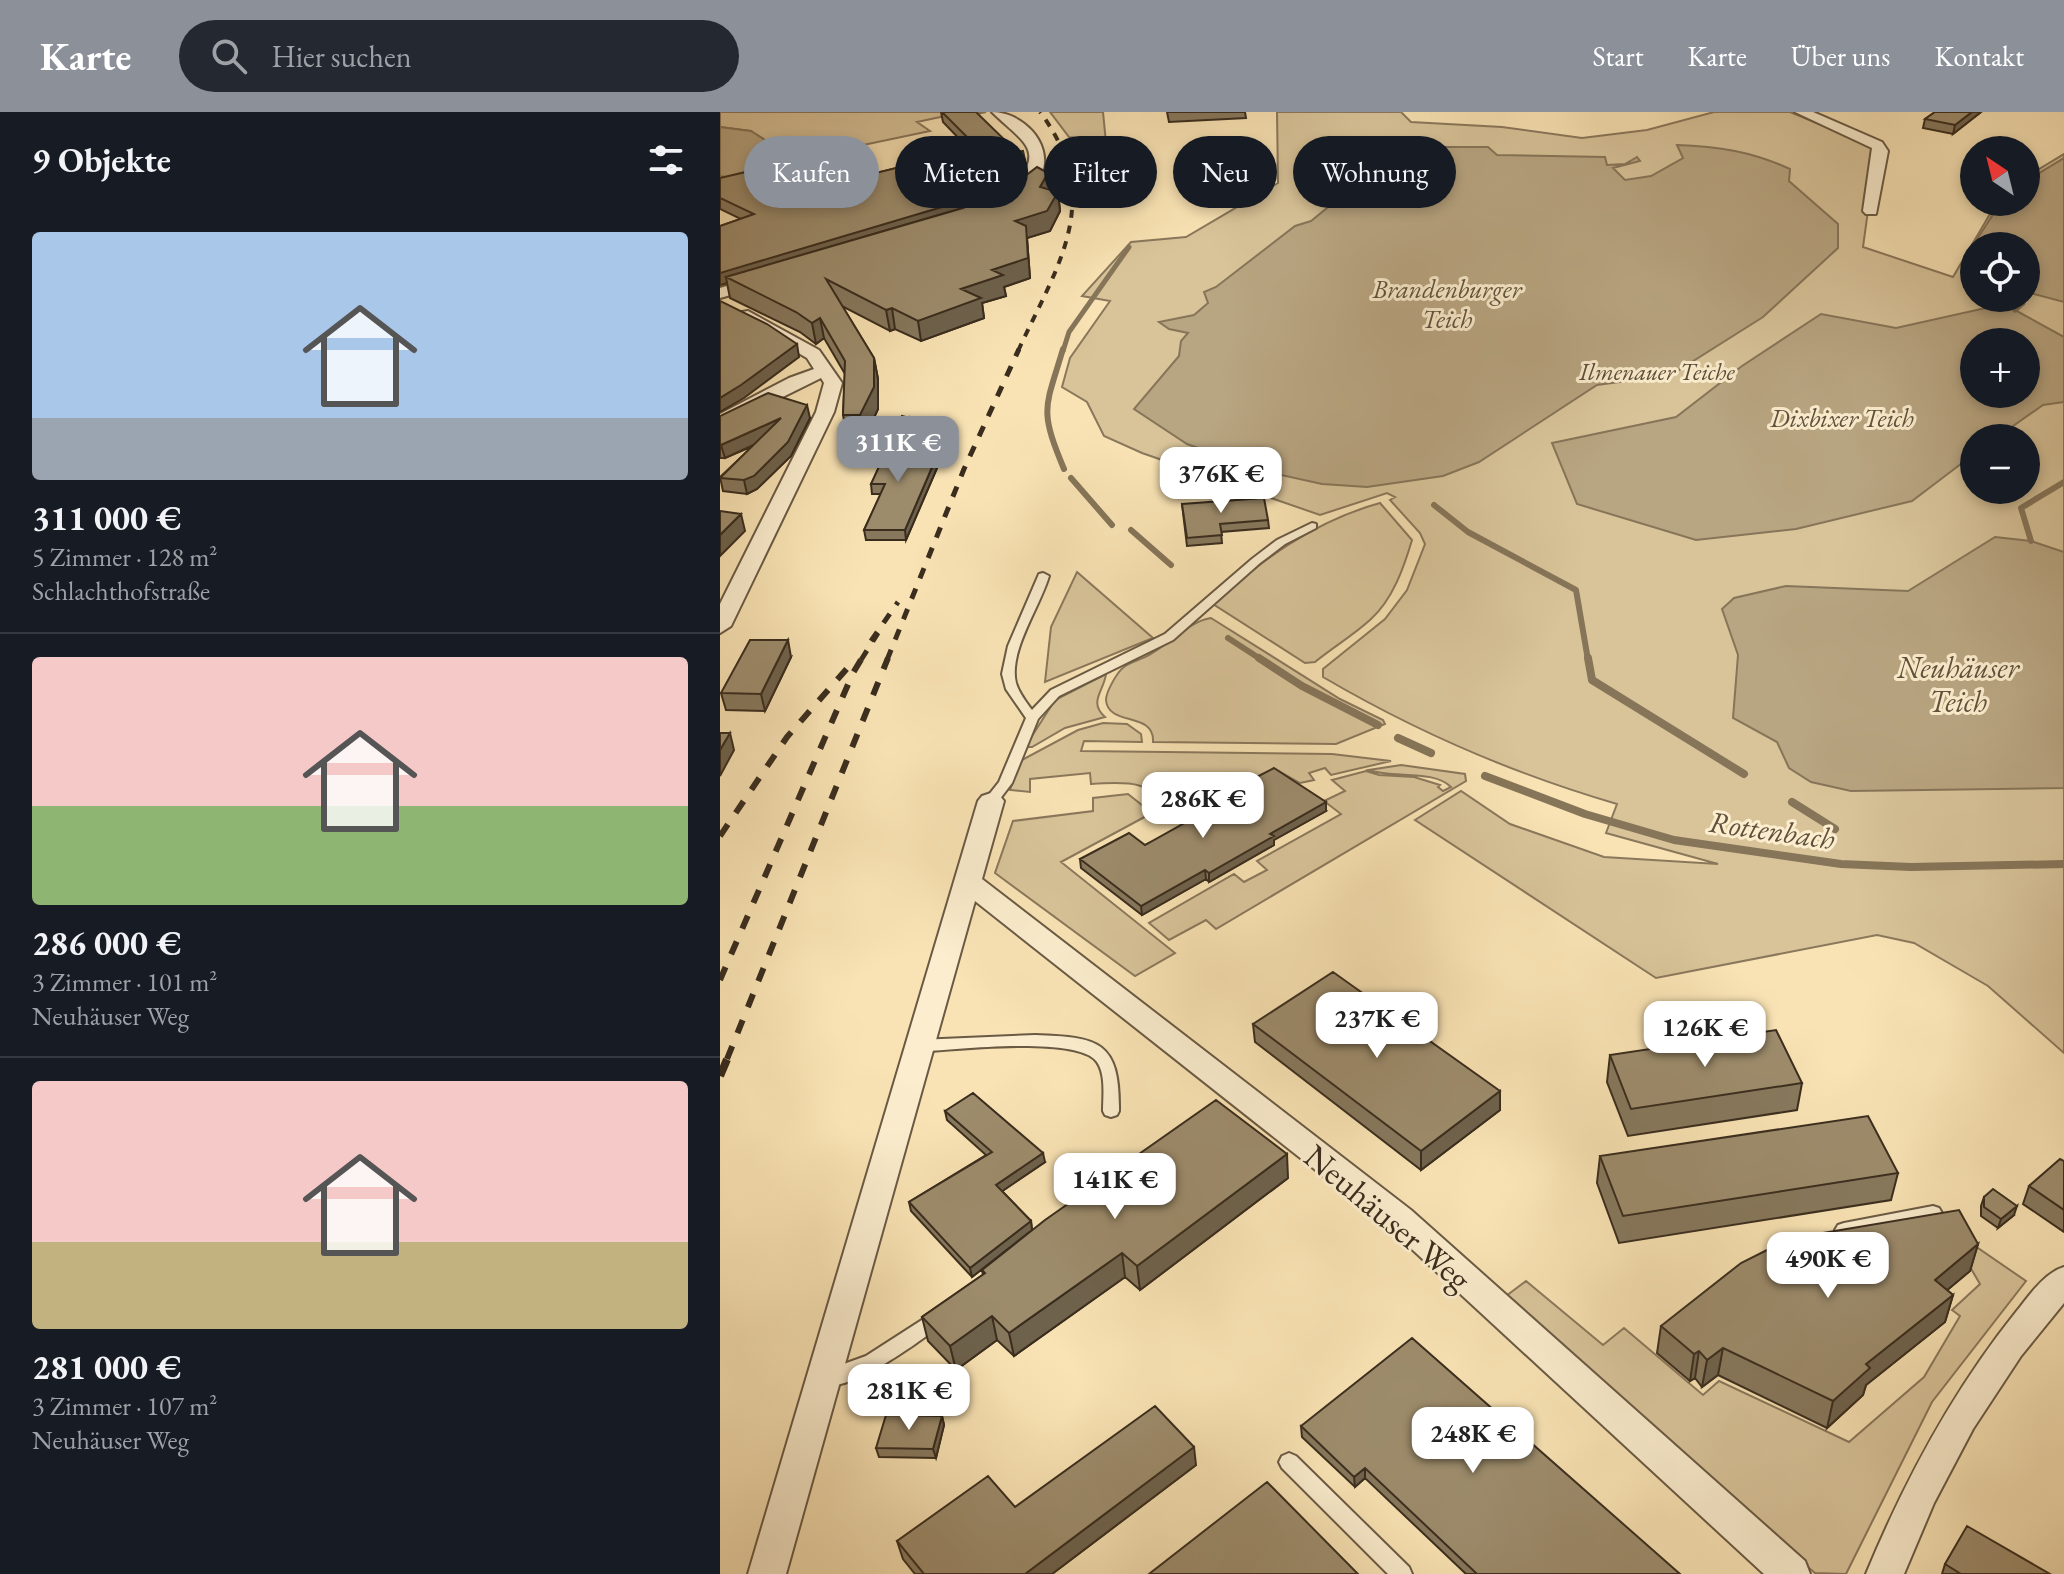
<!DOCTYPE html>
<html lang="de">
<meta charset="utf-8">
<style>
:root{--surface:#171b24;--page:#242831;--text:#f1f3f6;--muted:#9ea1a6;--line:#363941;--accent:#8c9099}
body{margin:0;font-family:"EB Garamond",serif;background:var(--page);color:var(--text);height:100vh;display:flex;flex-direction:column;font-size:30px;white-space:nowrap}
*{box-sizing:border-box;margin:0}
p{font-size:26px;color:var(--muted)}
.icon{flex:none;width:44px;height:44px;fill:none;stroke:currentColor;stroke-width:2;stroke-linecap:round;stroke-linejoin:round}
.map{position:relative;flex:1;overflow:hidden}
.side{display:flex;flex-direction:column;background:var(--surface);width:720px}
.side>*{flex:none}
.hud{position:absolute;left:24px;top:24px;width:760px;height:72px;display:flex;gap:16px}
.needle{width:52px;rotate:325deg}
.fabs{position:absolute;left:1240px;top:24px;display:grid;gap:16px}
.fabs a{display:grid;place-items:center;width:80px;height:80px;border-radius:50%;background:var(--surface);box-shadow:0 4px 12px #0003;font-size:40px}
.price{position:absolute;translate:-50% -68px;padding:0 18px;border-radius:16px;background:#fff;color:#222;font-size:26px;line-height:52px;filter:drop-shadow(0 2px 4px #0008)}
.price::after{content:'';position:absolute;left:50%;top:48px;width:24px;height:18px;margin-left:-12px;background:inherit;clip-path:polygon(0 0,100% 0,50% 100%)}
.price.active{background:var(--accent);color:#fff}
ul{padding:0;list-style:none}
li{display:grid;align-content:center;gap:16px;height:424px;padding:0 32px}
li+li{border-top:2px solid var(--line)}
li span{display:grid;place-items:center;height:248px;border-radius:8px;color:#555}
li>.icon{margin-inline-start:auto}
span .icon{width:144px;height:144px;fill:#fffc;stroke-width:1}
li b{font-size:34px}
h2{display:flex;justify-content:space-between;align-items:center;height:96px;padding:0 32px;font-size:34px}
.tag{padding:0 28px;border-radius:36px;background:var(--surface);box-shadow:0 4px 12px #0003;font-size:28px;line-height:72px}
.tag.active{background:var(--accent);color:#fff}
header{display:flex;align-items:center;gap:48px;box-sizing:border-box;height:112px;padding:0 40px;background:var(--accent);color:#fff}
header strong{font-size:38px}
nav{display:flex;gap:44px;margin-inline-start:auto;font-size:28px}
.search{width:560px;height:72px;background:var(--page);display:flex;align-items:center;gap:20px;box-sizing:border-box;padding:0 28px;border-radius:44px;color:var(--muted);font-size:30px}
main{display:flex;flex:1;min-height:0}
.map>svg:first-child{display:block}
</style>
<header>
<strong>Karte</strong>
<div class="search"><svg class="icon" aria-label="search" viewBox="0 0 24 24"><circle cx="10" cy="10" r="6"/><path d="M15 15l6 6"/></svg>Hier suchen</div>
<nav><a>Start</a><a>Karte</a><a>Über uns</a><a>Kontakt</a></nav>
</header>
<main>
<section class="side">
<h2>9 Objekte<svg class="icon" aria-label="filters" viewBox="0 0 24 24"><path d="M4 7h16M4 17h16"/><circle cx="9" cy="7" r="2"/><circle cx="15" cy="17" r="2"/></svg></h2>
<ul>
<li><span style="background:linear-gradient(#a9c7e8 75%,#9aa5b1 0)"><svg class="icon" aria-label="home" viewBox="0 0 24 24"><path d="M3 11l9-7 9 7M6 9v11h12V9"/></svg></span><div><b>311 000 €</b><p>5 Zimmer · 128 m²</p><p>Schlachthofstraße</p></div></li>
<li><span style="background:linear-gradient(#f6c9c9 60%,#8fb573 0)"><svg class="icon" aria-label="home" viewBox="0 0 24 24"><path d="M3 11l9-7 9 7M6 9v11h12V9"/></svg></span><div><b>286 000 €</b><p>3 Zimmer · 101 m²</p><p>Neuhäuser Weg</p></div></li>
<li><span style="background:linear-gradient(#f6c9c9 65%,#c2b280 0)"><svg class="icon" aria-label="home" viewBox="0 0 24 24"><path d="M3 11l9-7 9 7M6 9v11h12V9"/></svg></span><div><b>281 000 €</b><p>3 Zimmer · 107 m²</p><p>Neuhäuser Weg</p></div></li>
</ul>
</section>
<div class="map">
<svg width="1344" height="1462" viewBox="0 0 1344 1462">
<rect width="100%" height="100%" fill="#f9e3b4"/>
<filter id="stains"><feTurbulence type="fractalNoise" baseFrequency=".0025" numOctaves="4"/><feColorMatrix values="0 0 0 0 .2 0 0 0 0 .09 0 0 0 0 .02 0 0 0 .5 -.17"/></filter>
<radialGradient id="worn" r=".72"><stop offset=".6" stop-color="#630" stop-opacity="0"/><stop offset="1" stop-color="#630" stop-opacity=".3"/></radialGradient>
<path fill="#d9c49a" stroke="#8a785c" stroke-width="2" fill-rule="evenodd" d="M0 0H266L253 3 239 1 197 10 210 19 67 49 71 60 0 78V64L12 66 31 19 0 15Z
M330 0H383L386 31 349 25Z
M557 0H681L691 10 782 15 862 26 927 18 994 0H1070L1145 31 1156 40 1143 135 1233 165 1277 90H1306V65L1344 42V941L1268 874 1194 831 1157 823 936 866 695 708 741 679 790 712 884 745 998 752 886 721 897 692C794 662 695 619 603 565V557L665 507 687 478 705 432 700 421 670 388 675 385 667 381 600 403 422 341 384 324 367 290 342 275 350 246 390 189 362 184 411 130 466 125 558 71ZM1254 134H1306V186H1254ZM1254 230H1306V282H1254ZM1254 326H1306V378H1254Z
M660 391 692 428C684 455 673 487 651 507 634 523 613 535 595 550L585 551 493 492C542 447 595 409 660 391Z
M357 460 433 526 325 570 331 515Z
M491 506 620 587 663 608 665 612 616 632 433 630C435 599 388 615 386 588 386 580 397 560 404 555 410 550 420 548 427 544 447 534 469 509 491 506Z
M386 562C384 579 368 590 385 605L345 616 312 635H305L335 588Z
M383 611 407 612 421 622 422 630 364 629 361 639 612 642 671 649 611 663 605 656 589 661 594 668 580 671 555 657 467 705C424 673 426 668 371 672L370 661 310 667V680L290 678 300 649 358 618Z
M681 653 745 662 746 669 496 817 486 808 449 828 429 811 514 762 524 770 547 758 537 749 621 702 604 689 625 679 612 668 646 659 659 663 694 665 720 673 718 675 723 679 731 675C713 657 673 667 649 658Z
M408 682 432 701 341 750 455 841 415 864 275 761 293 709 373 699V686Z
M1226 1114 1306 1169 1212 1290 1126 1462 1095 1461 774 1193 806 1169 883 1233 904 1216 983 1283 999 1269 1129 1330 1204 1265 1240 1204 1232 1198 1260 1172Z"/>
<path fill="#b8a581" stroke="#867559" stroke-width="2" fill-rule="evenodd" d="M0 15 31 19 64 40 53 58 12 66 0 64Z
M957 33C998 34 1033 40 1070 57L1069 69 1118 112V136L1043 205 951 263 877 273 759 350 723 364 647 375 602 372 539 358 467 332 414 297 459 244 461 229 468 221 449 217 439 210 474 203 488 191 484 180 496 175 575 114 591 109 657 55 680 44 714 42 725 35H768L777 43 885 45 887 53 905 52 917 45 920 49 893 56 905 68 931 64 963 46Z
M1344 46V190L1306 180V134H1254V165L1242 161 1245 146 1281 90H1306V69Z
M1270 195 1295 198 1344 225V290L1323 293 1276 326H1254V342L1192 389 1076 417 976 428 857 392 832 331 956 305 1022 254 1101 202 1176 216ZM1306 230V282H1254V230Z
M1275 425 1311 429 1344 440V676L1131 679 1091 670 1069 656 1057 630 1013 606 1018 543 1002 497 1014 486 1066 474 1188 479Z"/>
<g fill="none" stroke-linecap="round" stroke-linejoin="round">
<path stroke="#867559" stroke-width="5" d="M1295 198 1303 191
M343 239 349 220 409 135"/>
<path stroke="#867559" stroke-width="6" d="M343 237C325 297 319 297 344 357
M351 366 392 413
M714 393 748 420 856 478 868 548
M411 418 451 453
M1311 429 1301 396 1344 370
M508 526 542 548"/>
<path stroke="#867559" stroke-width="8" d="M539 546 582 574 658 613
M868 546 872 568 1024 662
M678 626 711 641
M765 664 865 702 954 728 1121 752 1191 755 1344 752
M1072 690 1115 717"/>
<defs>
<path id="service" d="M592 411 596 412V416L565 432 540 451 453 528 339 584 318 607 292 671 276 692H266L264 689 279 670 306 606 286 577 282 562 288 534 319 462 323 461 329 464C320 495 288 540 296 571 299 581 306 590 312 598L331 578 445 522 532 447 557 428Z
M315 923C379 925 400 929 399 999L397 1003 391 1005 385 1003 383 999C383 984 386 963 377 950 358 923 231 938 198 940L192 938 190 934 192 930 198 928Z
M1213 1094 1219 1096 1222 1101 1219 1106 1213 1108 1124 1125 1118 1123 1115 1118 1118 1113 1124 1111Z
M219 1197 225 1200 228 1205 225 1210C202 1228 128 1283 99 1273L97 1267 99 1261 146 1244Z
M569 1341 576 1344 689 1455 692 1462H668L562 1356 559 1350 562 1344Z"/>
<path id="minor" d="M272 0C301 0 333 30 322 61 318 71 309 79 301 86H291L288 83C327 37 307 34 272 0Z
M1075 0H1093L1162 30 1168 39 1156 102H1146L1143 99 1152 36Z
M40 164 46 165 48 169 46 173 0 186V176Z
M28 199 99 238 122 271 114 300 11 514 0 521V492L96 300 104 271 101 266 0 316V302L69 266 94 257 87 246 22 208 19 204 22 200Z
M271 681 280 684 284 689 262 767 691 1098 1085 1449 1090 1462H1044L669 1116 255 789 66 1462H28L258 689 262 684Z
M1344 1155V1191L1301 1244 1253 1317 1214 1391 1184 1462H1146C1185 1368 1232 1280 1296 1200 1309 1184 1324 1161 1344 1155Z"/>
</defs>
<use href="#service" stroke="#6a5a44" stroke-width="4"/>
<use href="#minor" stroke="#6a5a44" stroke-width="4"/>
<use href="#service" fill="#fbedce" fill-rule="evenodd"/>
<use href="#minor" fill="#fbedce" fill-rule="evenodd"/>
<path stroke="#3a2d1e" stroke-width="4" stroke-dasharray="8 8" stroke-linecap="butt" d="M298 239C337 154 386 88 320 0"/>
<path stroke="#3a2d1e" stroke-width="5" stroke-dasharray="11 11" stroke-linecap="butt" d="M151 529 178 490
M141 548 158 521
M167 548 244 357 299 237"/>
<path stroke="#3a2d1e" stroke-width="6" stroke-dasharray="14 14" stroke-linecap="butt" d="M0 724 67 625 130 553
M0 868 133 561 142 546
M7 947 168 546"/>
<path stroke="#3a2d1e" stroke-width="8" stroke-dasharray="18 18" stroke-linecap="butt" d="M0 964 8 945"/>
</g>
<path fill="#87785d" stroke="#3a2d1e" stroke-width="2" d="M221 0 307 59 301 67 338 80 340 99 330 119 307 126 310 166 284 175 286 184 262 191 264 206 201 229 175 217 170 219 122 194 154 246 158 267V297L145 325H127L123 303 125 262 104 226 96 232 80 220 10 186 7 171 0 173V114L21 107 0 97V66L152 62 250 38 223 10Z
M447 0H525L526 6 449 10Z
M1215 0H1261L1233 22 1203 16 1205 7Z
M0 304 90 306 71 344 37 377 27 382 3 379 0 365 33 334 5 346H0Z
M189 306 191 315 185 346H216L217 356 186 428H146L144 418 161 382H152L151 372Z
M462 392 548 408 549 416 501 420 502 431 467 434Z
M71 545 45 599 6 598 1 581Z
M527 670 606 699 554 728V733L489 770 486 767 422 803 361 756 360 747 425 733 484 706 530 680 528 679Z
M533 912 780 979V998L701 1058 535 930Z
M890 943 1082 971 1077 998 908 1024 887 970Z
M225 999 325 1050 282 1079 311 1109 312 1118 252 1165 191 1099 189 1090 266 1043 227 1008Z
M880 1044 1178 1061 1171 1088 899 1131 877 1071Z
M1344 1049V1120L1303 1092 1309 1074Z
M568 1066 420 1178 405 1165 294 1244 277 1228 236 1258 208 1229 202 1205 263 1163 262 1158Z
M1264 1085 1294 1103 1278 1116 1261 1104V1094Z
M1258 1132 1250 1159 1227 1178 1233 1183 1225 1210 1146 1273 1143 1283 1107 1316 998 1263 982 1275 975 1266 970 1269 937 1241 941 1214Z
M222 1304 224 1313 216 1346 159 1345 156 1336Z
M581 1314 960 1462H746L645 1366 635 1375 582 1325Z
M476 1353 332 1462H195L183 1447 177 1429 295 1395Z
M1225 1452 1330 1462H1222Z"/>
<path fill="#6e624c" stroke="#3a2d1e" stroke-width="2" d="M1252 0H1261L1233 22 1235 13Z
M305 48 307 59 301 68 277 86 6 165 7 171 0 173V161Z
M328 61 330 80 320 75Z
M338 80 340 99 330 119 307 126 310 166 284 175 286 184 262 191 264 206 201 229 198 209 241 177 295 109Z
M172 196 175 217 170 219 166 198Z
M100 206 104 226 96 232 92 211Z
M77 232 79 245 24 286 0 300V286Z
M154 246 158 267V297L145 325 140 303Z
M87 293 90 306 71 344 37 377 27 382 24 368Z
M61 306 64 319 5 346 1 333Z
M189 306 191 315 184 355 182 346Z
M216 346 217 356 186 428 185 418Z
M21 402 25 419 0 444V423Z
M68 528 71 545 45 599 41 582Z
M10 621 14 638 0 664V638Z
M606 690V699L554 728V733L489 770V761L550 722Z
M485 758 486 767 422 803 421 794Z
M780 979V998L701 1058V1039Z
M323 1041 325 1050 278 1082 276 1073Z
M567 1042 568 1066 420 1178 417 1154Z
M1297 1094 1294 1103 1278 1116 1281 1107Z
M311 1109 312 1118 252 1165 250 1156Z
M1258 1132 1250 1159 1207 1195 1215 1168Z
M402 1141 405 1165 294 1244 289 1221Z
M1233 1183 1225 1210 1146 1273 1143 1283 1107 1316 1113 1289 1146 1252Z
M272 1204 277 1228 236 1258 230 1234Z
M1003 1236 998 1263 982 1275 987 1248Z
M979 1239 975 1266 970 1269 974 1242Z
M222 1304 224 1313 216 1346 213 1337Z
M474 1335 476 1353 332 1462H305Z
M645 1356V1366L635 1375 634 1365Z"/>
<path fill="#9d8c6c" stroke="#3a2d1e" stroke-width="2" d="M222 0H256L297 40 303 39 305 48 299 57 275 75 232 92 0 161V114L34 102 0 86V66L119 38 152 62 258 36Z
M1215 0H1252L1235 13 1205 7Z
M317 55 328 61 320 75 338 80 327 99 295 109 306 114 308 146 272 158 283 163 241 177 261 186 198 209 172 196 166 198 106 167 154 246V275L140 303H123L125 249 100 206 92 211 76 200 6 165 243 96 287 78Z
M0 189 47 212 77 232 21 273 0 286Z
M48 281 87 293 68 330 34 364 24 368 0 366 61 306 1 333H0V304Z
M182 304 189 306 182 346H216L185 418H144L165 372H151Z
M544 386 548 408 500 412 502 423 467 426 462 392Z
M0 399 21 402 0 423Z
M30 528H68L41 582 1 581Z
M0 621H10L0 638Z
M554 656 606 690 550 722 554 724 489 761 485 758 421 794 360 747 409 721 425 733 479 703 484 706 537 677 527 670Z
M613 860 780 979 701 1039 533 912Z
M1056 918 1082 971 911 997 890 943Z
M253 981 323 1041 276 1073 311 1109 250 1156 189 1090 272 1040 225 999Z
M496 988 567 1042 417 1154 402 1141 289 1221 272 1204 230 1234 202 1205 265 1161 262 1158 325 1108Z
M1148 1004 1178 1061 903 1104 880 1044Z
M1340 1047 1344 1049V1098L1309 1074Z
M1273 1077 1297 1094 1281 1107 1264 1095V1085Z
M1239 1098 1258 1132 1215 1168 1233 1183 1146 1252 1150 1256 1113 1289 1003 1236 987 1248 979 1239 974 1242 941 1214 1021 1151 1051 1136 1103 1121Z
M692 1226 960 1462H757L645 1356 634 1365 581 1314Z
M435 1294 474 1335 305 1462H204L177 1429 268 1364 295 1395Z
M166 1303 222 1304 213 1337 156 1336Z
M547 1370 638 1462H429Z
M1247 1414 1330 1462H1241L1225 1452Z"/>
<g text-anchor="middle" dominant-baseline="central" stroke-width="6" stroke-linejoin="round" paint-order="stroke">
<g font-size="24" font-style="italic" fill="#5a4b37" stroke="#fbedce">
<text x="937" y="259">Ilmenauer Teiche</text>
</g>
<g font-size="26" font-style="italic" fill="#60513c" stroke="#fbedce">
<text x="727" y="177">Brandenburger<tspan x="727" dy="30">Teich</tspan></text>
<text x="1122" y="306">Dixbixer Teich</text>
</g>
<g font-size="30" font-style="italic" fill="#60513c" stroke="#fbedce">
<text x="1238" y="555">Neuhäuser<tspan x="1238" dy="34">Teich</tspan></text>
<text transform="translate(1052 718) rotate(8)">Rottenbach</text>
</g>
<g font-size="34" fill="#3a2d1e" stroke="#fbedce">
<text transform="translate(668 1105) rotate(40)">Neuhäuser Weg</text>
</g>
</g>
<rect width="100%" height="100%" filter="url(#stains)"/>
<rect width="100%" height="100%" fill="url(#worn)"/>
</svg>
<div class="fabs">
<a><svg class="needle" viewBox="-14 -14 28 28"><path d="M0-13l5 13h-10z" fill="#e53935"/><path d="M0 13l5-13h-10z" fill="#9ea1a6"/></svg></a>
<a><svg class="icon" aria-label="locate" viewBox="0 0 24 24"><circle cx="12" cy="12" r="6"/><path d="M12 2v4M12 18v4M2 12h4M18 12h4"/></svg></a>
<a>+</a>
<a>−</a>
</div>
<b class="price active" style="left:178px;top:372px">311K €</b>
<b class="price" style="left:501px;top:403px">376K €</b>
<b class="price" style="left:483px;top:728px">286K €</b>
<b class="price" style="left:657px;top:948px">237K €</b>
<b class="price" style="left:985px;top:957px">126K €</b>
<b class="price" style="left:395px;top:1109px">141K €</b>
<b class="price" style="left:1108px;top:1188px">490K €</b>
<b class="price" style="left:189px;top:1320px">281K €</b>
<b class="price" style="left:753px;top:1363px">248K €</b>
<div class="hud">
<a class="tag active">Kaufen</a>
<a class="tag">Mieten</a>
<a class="tag">Filter</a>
<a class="tag">Neu</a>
<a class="tag">Wohnung</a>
</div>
</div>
</main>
